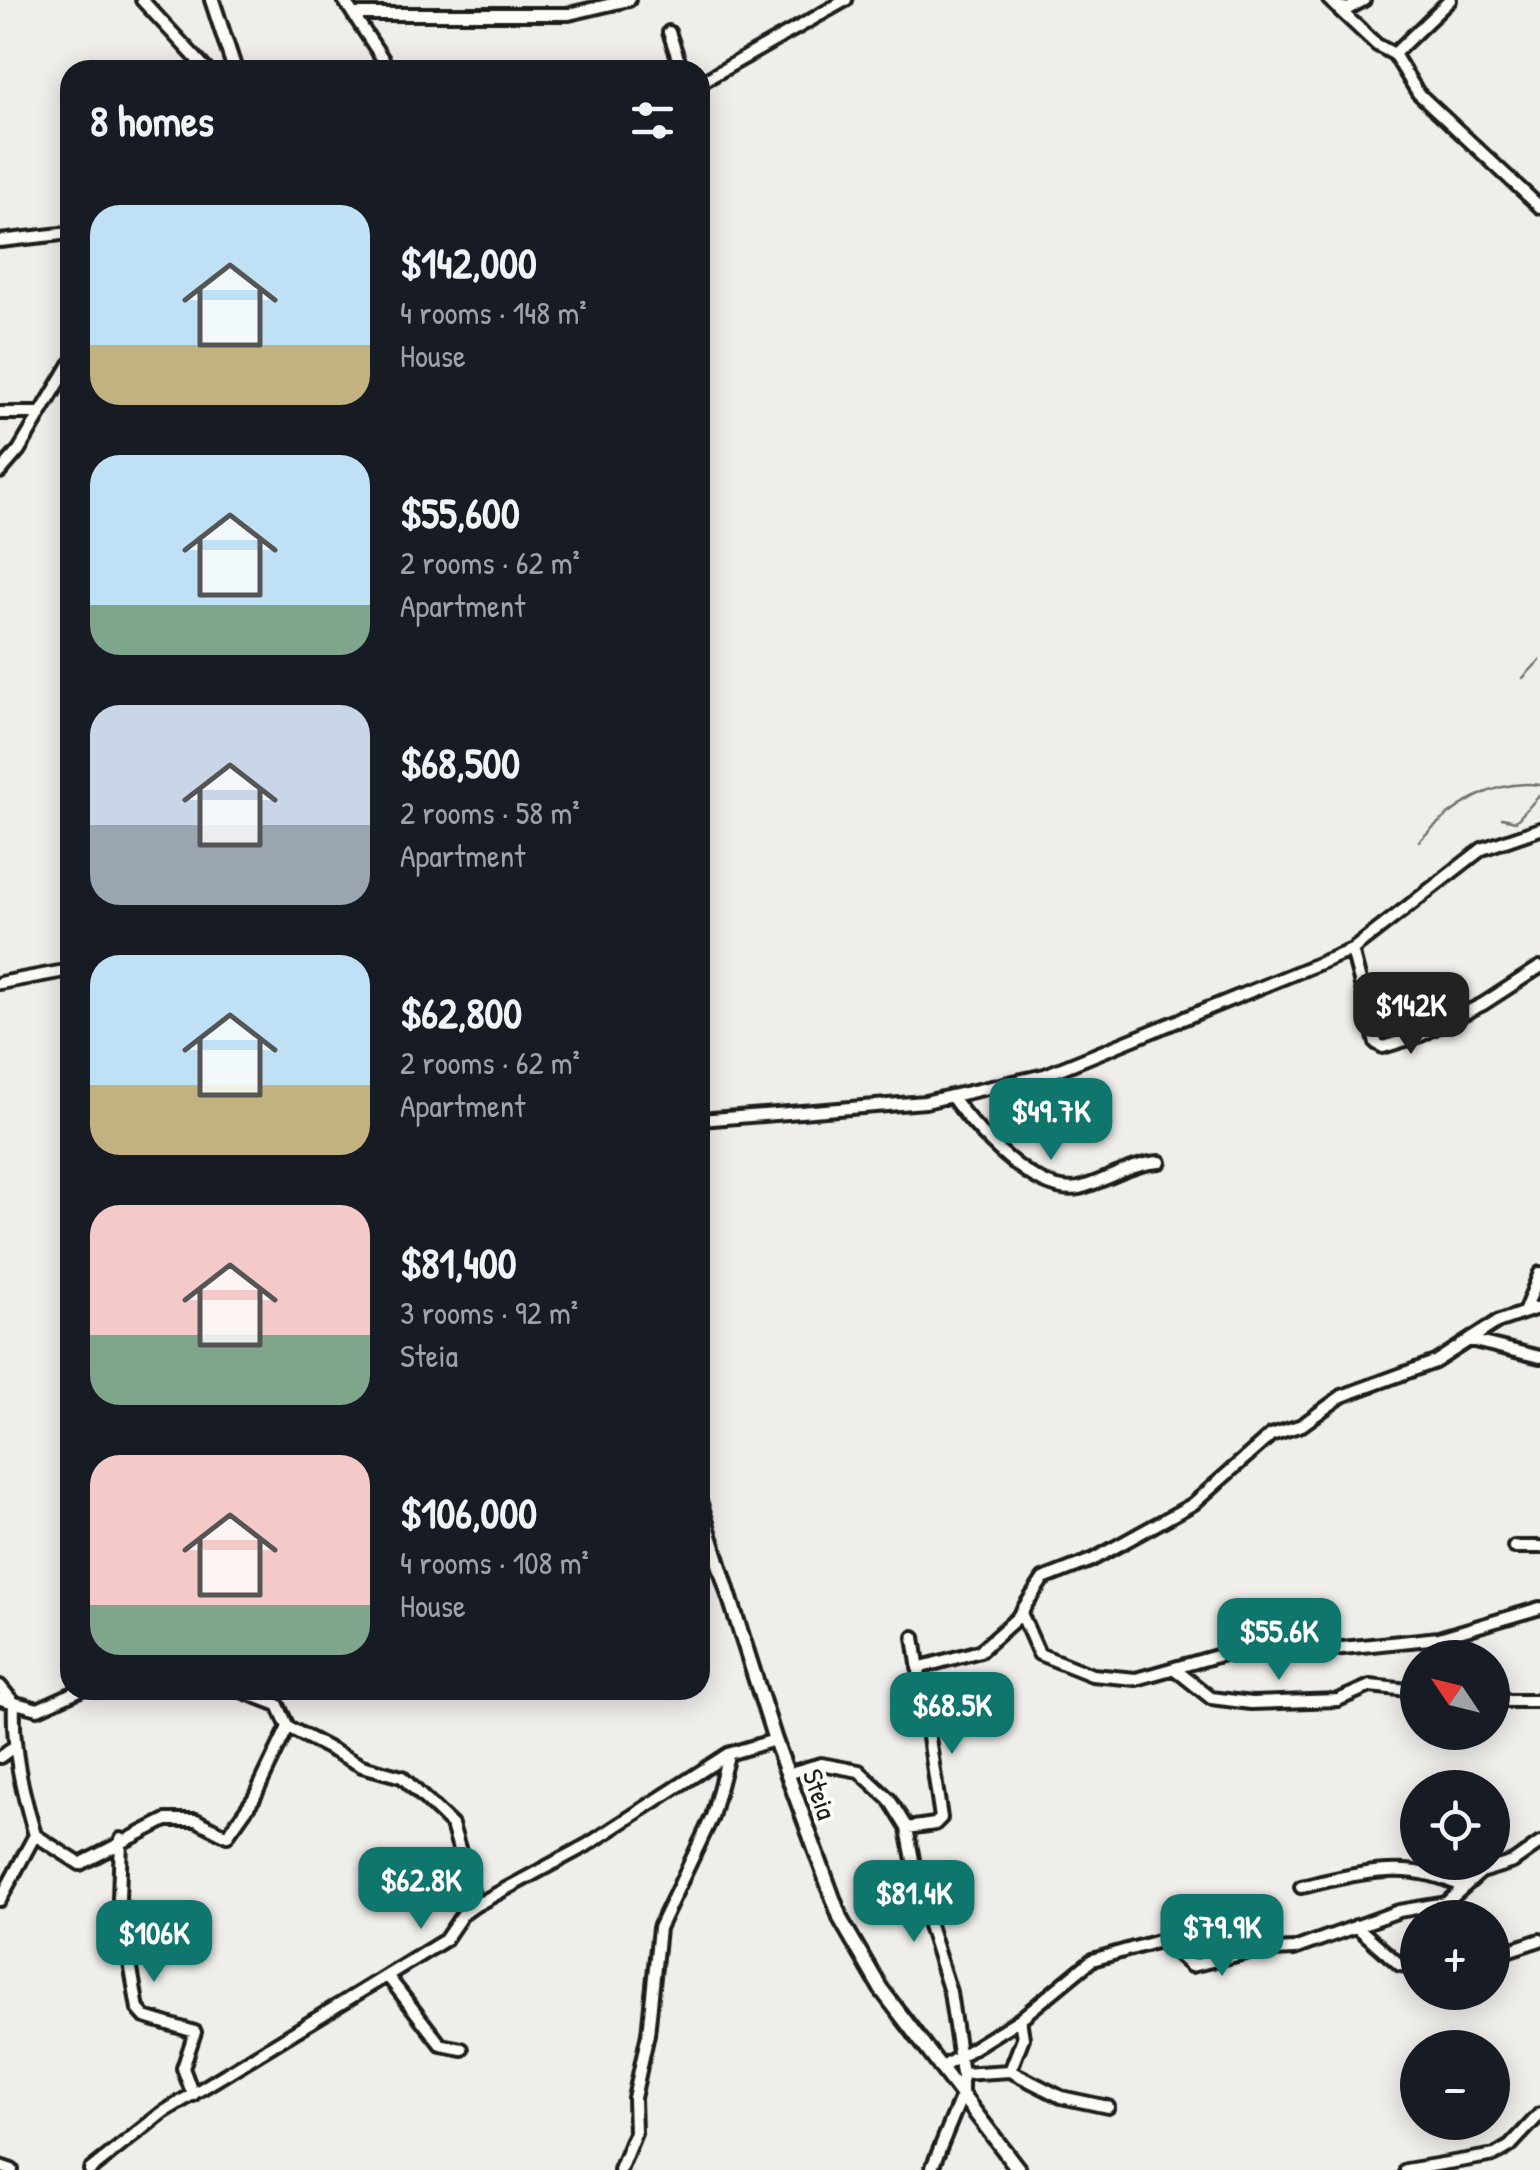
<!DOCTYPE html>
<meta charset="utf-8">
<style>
:root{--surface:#171b24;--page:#20242c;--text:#f1f3f6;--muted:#9ea1a6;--accent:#0f766e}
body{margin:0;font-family:"Patrick Hand",sans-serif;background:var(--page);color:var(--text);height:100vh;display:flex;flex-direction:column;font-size:38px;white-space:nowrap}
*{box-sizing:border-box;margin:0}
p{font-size:32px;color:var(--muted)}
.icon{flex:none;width:55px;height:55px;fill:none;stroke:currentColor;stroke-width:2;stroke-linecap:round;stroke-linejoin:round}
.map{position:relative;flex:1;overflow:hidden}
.side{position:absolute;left:60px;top:60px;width:650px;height:1640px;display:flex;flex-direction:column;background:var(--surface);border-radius:30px;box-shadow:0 5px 25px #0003}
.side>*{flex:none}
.needle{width:65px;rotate:305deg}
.controls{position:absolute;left:1400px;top:1640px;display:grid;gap:20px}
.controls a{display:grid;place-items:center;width:110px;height:110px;border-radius:50%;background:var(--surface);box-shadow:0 5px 25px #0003;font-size:50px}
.price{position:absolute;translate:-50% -85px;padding:0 22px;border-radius:20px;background:var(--accent);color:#fff;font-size:32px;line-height:65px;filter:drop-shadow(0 2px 5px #0008)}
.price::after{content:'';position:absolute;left:50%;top:60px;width:30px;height:22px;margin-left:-15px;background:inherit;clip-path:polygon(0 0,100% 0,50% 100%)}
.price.active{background:#222;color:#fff}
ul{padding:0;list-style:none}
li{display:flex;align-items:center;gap:30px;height:250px;padding:0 30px}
li span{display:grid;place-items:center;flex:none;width:280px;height:200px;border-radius:30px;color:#555}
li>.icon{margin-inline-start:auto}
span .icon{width:120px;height:120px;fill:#fffc;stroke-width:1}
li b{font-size:42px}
h2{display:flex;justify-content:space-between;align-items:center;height:120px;padding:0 30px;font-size:42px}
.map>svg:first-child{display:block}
</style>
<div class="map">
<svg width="1540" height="2170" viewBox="0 0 1540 2170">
<rect width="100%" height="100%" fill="#f0eeea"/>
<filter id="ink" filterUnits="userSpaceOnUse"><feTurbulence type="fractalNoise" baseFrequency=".01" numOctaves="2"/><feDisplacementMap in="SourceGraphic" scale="20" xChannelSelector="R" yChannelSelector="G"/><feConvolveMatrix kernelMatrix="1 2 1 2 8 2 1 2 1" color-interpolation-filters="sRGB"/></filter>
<g filter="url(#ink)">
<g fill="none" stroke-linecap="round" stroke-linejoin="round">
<path stroke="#706f6d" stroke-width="2.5" d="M1523 678 1540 660
M1502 818 1516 821 1540 795
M1419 841C1450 809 1493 778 1540 785"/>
<defs>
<path id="minor" d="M142 0 207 70
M344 0 390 70
M1329 0 1377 45 1394 54 1450 0
M1338 7 1348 9 1364 0
M353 14H569L629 0
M669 32 682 70
M1394 54 1418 93 1540 207
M700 83 846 0
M0 241 70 233
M0 413H39
M0 472 19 450 70 364
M1352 950 1376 1043 1383 1047 1419 1036 1483 1004 1540 967
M0 983 70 970
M952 1097C974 1129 1037 1197 1079 1188 1106 1181 1133 1163 1160 1162
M700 1120 925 1102 1045 1075 1352 950 1482 849 1540 829
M1525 1310 1540 1273
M1470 1340 1540 1357
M1514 1547H1540
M1021 1613 1039 1654 1092 1675 1136 1679 1231 1652 1333 1649 1439 1638 1540 1608
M918 1668 980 1651 1017 1618 1043 1579 1092 1560 1193 1504 1271 1435 1302 1425 1342 1396 1435 1362 1497 1322 1540 1307
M1176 1670 1211 1698 1251 1703 1338 1700 1370 1686 1418 1691
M0 1686 14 1703C12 1750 22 1790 35 1835L0 1900
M239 1690 278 1705 288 1727 362 1766 402 1777 452 1825 476 1905
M1492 1692 1508 1701H1538
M0 1699 38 1709 80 1690
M0 1757 12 1748
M787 1774 821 1764 859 1771 889 1799 907 1828 920 1897 950 1992 962 2074V2095L931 2170
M907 1828 935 1824 941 1818 914 1637
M35 1835 80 1864 166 1820H196L227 1836 254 1798 288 1727
M121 1839 119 1899 138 2009 145 2017 195 2032 183 2068 193 2095
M1301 1887C1356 1874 1409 1858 1462 1887
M1356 1926 1400 1965 1418 1967
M1492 1956 1540 1940
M389 1978 441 2045 462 2049
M941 2068 1020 2019 1092 1960 1162 1940 1191 1966 1254 1951 1294 1949 1399 1911 1446 1903 1481 1872 1513 1862 1540 1843
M1010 2071 1023 2038 1020 2019
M962 2074 1010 2071 1061 2097 1108 2107
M0 2166 12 2170
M90 2170 162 2113 445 1940 462 1915 476 1905 587 1845 728 1754 775 1740
M620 2170 635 2133 634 2098 648 2034 659 1928 712 1817 728 1755
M1406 2170 1495 2155 1510 2146 1540 2114"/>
<path id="major" d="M212 0 235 70
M700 1504 775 1740 841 1920 881 1989 1019 2170"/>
</defs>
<use href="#minor" stroke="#1c1c1c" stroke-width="18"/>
<use href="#major" stroke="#1c1c1c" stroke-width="20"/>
<use href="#minor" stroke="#fdfcf7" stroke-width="10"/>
<use href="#major" stroke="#fdfcf7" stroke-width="12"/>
</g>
</g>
<g text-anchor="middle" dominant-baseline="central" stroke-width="8" stroke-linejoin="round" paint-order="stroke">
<g font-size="28" fill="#1c1c1c" stroke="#fdfcf7">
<text transform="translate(820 1794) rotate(71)">Steia</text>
</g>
</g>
</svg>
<div class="controls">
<a><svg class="needle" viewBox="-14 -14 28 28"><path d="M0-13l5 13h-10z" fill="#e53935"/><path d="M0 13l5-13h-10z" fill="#9ea1a6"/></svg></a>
<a><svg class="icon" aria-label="locate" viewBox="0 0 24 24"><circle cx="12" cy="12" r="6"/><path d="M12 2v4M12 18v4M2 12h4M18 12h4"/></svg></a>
<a>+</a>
<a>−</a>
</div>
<b class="price active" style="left:1411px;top:1057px">$142K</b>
<b class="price" style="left:1051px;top:1163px">$49.7K</b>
<b class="price" style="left:1279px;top:1683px">$55.6K</b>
<b class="price" style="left:952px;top:1757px">$68.5K</b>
<b class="price" style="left:421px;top:1932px">$62.8K</b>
<b class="price" style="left:914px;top:1945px">$81.4K</b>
<b class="price" style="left:1222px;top:1979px">$79.9K</b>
<b class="price" style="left:154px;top:1985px">$106K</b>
<section class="side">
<h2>8 homes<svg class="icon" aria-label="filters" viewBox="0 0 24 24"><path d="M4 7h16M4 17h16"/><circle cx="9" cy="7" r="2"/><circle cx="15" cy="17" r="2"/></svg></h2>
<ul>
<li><span style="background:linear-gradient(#bfe0f5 70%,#c2b280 0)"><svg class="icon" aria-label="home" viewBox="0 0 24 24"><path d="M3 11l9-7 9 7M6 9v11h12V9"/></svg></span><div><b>$142,000</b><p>4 rooms · 148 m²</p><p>House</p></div></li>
<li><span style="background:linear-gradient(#bfe0f5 75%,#7fa58c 0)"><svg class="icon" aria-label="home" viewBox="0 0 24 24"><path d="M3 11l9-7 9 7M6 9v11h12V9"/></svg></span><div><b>$55,600</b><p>2 rooms · 62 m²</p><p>Apartment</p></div></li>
<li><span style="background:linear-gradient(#c9d6e8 60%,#9aa5b1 0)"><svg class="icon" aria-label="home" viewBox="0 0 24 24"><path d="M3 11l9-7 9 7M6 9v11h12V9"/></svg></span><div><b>$68,500</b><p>2 rooms · 58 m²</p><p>Apartment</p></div></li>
<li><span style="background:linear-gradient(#bfe0f5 65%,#c2b280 0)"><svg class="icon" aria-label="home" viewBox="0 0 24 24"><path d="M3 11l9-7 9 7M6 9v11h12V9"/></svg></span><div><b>$62,800</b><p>2 rooms · 62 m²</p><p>Apartment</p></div></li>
<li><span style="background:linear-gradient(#f6c9c9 65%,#7fa58c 0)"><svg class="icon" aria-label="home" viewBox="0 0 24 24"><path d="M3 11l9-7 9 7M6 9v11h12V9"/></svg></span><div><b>$81,400</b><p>3 rooms · 92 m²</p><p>Steia</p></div></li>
<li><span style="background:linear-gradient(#f6c9c9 75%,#7fa58c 0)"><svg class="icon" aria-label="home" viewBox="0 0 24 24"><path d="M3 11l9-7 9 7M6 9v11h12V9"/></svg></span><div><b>$106,000</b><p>4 rooms · 108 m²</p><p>House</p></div></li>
</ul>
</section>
</div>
